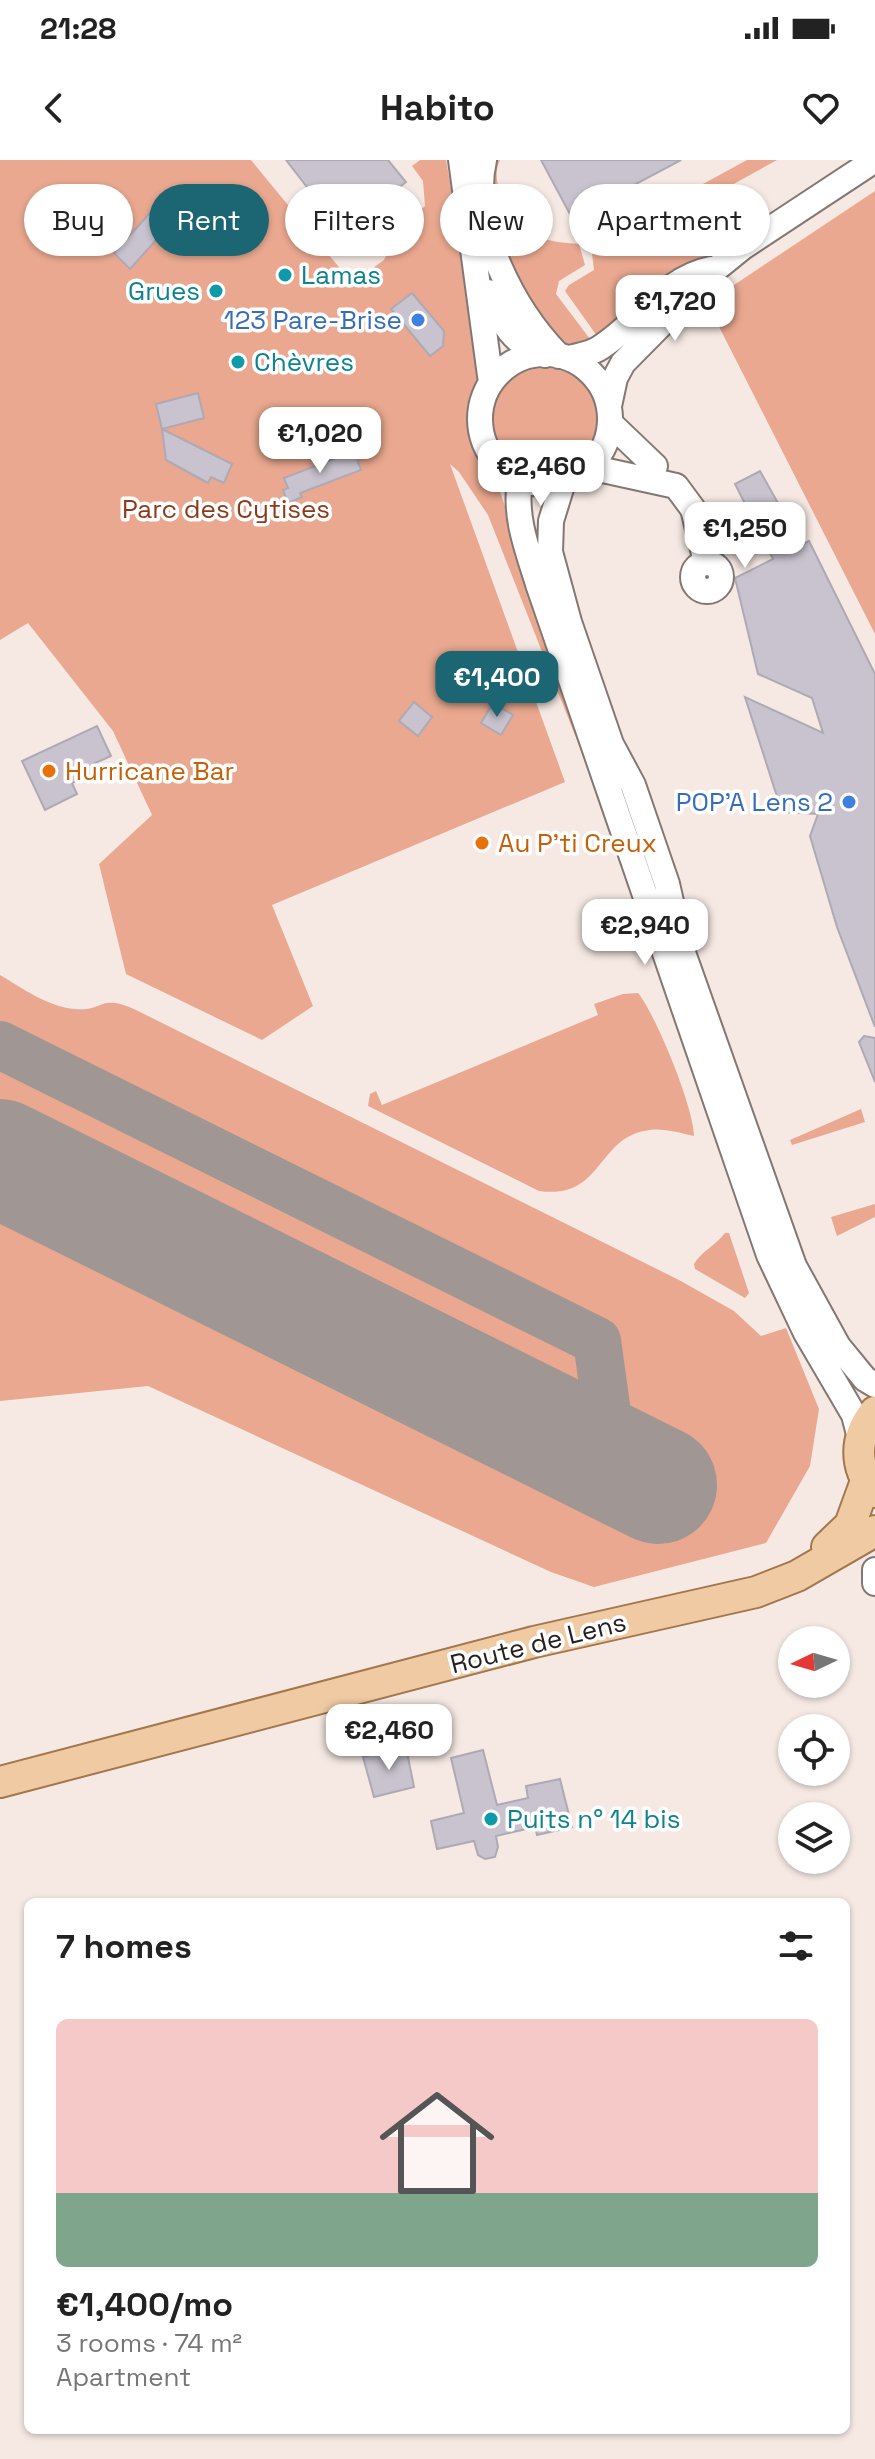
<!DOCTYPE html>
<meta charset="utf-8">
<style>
:root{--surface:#fff;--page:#f2f2f2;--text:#222;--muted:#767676;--line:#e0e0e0;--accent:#1c6572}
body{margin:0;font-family:"Space Grotesk",sans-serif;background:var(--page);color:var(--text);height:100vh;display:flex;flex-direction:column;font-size:30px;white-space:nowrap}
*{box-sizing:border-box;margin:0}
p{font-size:26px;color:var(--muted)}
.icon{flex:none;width:44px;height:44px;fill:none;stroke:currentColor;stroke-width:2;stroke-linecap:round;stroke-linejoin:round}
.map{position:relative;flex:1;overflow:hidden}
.side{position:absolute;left:24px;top:1738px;width:826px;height:536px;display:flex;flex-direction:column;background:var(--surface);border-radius:12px;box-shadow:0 2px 6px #0004}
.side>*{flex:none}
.top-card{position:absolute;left:24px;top:24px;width:828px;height:72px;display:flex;gap:16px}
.needle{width:52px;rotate:265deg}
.tools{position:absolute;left:778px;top:1466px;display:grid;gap:16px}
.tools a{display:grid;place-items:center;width:72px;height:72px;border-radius:50%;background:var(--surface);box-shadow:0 2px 6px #0004;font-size:40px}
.price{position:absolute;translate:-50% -68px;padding:0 18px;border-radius:16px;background:#fff;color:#222;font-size:26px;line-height:52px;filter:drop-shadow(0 2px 4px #0008)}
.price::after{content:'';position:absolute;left:50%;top:48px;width:24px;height:18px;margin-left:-12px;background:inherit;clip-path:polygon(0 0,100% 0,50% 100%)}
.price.active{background:var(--accent);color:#fff}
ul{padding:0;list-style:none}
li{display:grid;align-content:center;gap:16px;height:424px;padding:0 32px}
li+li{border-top:2px solid var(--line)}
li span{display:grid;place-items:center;height:248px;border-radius:12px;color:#555}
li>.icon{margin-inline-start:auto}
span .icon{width:144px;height:144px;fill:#fffc;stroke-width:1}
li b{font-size:34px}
h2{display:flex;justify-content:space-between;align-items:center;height:96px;padding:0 32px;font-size:34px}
.pill{padding:0 28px;border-radius:36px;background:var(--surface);box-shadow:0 2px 6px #0004;font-size:28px;line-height:72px}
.pill.active{background:var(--accent);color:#fff}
.status{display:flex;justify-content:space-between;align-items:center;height:56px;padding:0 40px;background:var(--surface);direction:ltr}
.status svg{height:22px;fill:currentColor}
header{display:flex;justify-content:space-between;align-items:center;height:104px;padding:0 32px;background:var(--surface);font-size:36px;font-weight:700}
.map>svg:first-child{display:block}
</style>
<div class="status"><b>21:28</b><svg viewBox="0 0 49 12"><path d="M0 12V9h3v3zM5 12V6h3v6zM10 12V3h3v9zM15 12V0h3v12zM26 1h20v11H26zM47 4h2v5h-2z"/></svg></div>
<header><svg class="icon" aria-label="back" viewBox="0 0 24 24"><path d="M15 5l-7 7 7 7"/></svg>Habito<svg class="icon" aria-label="heart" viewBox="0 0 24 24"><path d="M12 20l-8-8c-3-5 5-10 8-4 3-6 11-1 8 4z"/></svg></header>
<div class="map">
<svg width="875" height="2299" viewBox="0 0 875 2299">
<rect width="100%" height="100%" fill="#f6e9e4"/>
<path fill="#e9a88f" d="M0 0H251L352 123 384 100 397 72 425 46 423 21 412 6 420 0H446L484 213 473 237 469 265 472 285 497 323 606 640 601 641 488 355 459 312 450 304 565 622 272 745 313 846 262 880 126 814 99 704 152 655 113 571 28 463 0 480Z
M488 0H500C494 13 497 25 502 38 514 74 543 82 579 84L585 105 559 121 556 134 590 179 584 184 561 183 559 186 500 96Z
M747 0H777L701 42 721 79 719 90 677 110 611 168 597 176 565 131 569 125 594 110 591 85Z
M875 31V474L707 143Z
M492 261a53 53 0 1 1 106 0a53 53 0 1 1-106 0Z
M0 815C22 828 48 847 75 849 105 852 98 833 136 850L679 1120 734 1151 761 1176 786 1168 819 1249 810 1306 766 1383 594 1427 551 1412 148 1226 0 1241Z
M638 833C656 855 694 948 694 976 680 973 664 968 650 970 596 976 604 1040 539 1031L368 946 370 934 376 931 382 945 598 855 594 844 623 834Z
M861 949 865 962 792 985 790 980Z
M875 1044V1057L837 1076 831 1057Z
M725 1073H729L749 1133 745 1138 695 1109 694 1104C701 1092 716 1085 725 1073Z"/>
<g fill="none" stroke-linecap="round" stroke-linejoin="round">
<path stroke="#a09693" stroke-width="48" d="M0 885 597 1181 614 1303"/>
<path stroke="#a09693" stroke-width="118" d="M0 998 658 1325"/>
</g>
<path fill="#c8c3ce" stroke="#aea9b3" stroke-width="2" d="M286 0H388L406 22 342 72Z
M541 0H681L572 58Z
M159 43 176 58 130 109 114 93Z
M412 133 444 171 443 186 430 196 391 149Z
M198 233 204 258 162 269 156 244Z
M162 269 232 304 224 323 211 317 208 323 166 300Z
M354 291 361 310 300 333 302 337 288 343 283 330 288 328 284 318Z
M760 311 788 361 786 362 798 387 809 381 875 514V867L837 767 810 676 818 654 782 652 745 537 823 573 812 538 758 514 735 418 773 399 735 324Z
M414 542 432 557 418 576 399 561Z
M493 543 513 555 501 575 481 563Z
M97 566 111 596 93 604 96 612 72 623 77 634 45 650 22 601Z
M864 876 875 878V922L859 882Z
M406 1587 414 1627 374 1637 363 1597Z
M483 1590 497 1645 528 1638 526 1626 560 1619 572 1667 537 1675 535 1667 496 1676 498 1687 495 1697 485 1699 478 1695 474 1681 437 1689 431 1661 464 1653 451 1598Z"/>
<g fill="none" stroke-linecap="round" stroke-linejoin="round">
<defs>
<path id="minor" d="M461 0 491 223
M484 0C469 66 514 150 559 196
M488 132C502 162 512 184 545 195
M480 259a65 65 0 1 1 130 0a65 65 0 1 1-130 0Z
M568 198C579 196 589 194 598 189 638 165 664 118 711 109
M609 246 615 218 623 203 717 108 743 87 875 0
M610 263 655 306
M580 314 603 310 676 326 693 349 706 402
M520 320C514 357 527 388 538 424L769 1095 806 1173 854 1255 860 1278
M563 322 551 361 550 392 569 462 611 584 633 625 667 724 682 790 794 1106 838 1186 865 1219 875 1225
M693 417a14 14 0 1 1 28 0a14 14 0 1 1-28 0Z
M875 1410V1423"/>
<path id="major" d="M875 1252C854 1278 854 1307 875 1332
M827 1387 850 1365 866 1321
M0 1622 534 1482 756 1432 797 1416 875 1371"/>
</defs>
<use href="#minor" stroke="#837773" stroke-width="28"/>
<use href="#major" stroke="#a2774d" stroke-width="34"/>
<use href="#minor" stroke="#fff" stroke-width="24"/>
<use href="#major" stroke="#f0caa3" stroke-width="30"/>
</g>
<g fill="#0f9aa8" stroke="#fff" stroke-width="3">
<circle cx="285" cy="115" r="8"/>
<circle cx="216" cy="131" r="8"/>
<circle cx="238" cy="202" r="8"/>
<circle cx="491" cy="1659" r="8"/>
</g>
<g fill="#3f7fe0" stroke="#fff" stroke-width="3">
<circle cx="418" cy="160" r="8"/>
<circle cx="849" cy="642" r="8"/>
</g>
<g fill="#e8710a" stroke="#fff" stroke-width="3">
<circle cx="49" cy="611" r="8"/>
<circle cx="482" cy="683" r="8"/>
</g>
<g text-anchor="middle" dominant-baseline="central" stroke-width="7" stroke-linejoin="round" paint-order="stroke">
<g font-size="26" fill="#0d838f" stroke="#fff" text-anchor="start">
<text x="301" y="115">Lamas</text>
<text x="200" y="131" text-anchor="end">Grues</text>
<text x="254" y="202">Chèvres</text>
<text x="507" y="1659">Puits n° 14 bis</text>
</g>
<g font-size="26" fill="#366cbe" stroke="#fff" text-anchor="end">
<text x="402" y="160">123 Pare-Brise</text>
<text x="833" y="642">POP'A Lens 2</text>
</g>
<g font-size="26" fill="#8b3b19" stroke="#fff">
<text x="226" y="349">Parc des Cytises</text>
</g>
<g font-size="26" fill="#c56008" stroke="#fff" text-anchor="start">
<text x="65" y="611">Hurricane Bar</text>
<text x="498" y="683">Au P'ti Creux</text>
</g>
<g font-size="26" fill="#25201f" stroke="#fff">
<text transform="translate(538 1483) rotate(-14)">Route de Lens</text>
</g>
</g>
</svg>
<div class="tools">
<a><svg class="needle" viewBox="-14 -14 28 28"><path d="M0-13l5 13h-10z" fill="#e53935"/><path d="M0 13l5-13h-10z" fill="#767676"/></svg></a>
<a><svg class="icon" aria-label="locate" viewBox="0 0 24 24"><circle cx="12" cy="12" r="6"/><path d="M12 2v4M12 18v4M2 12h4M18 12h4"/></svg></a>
<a><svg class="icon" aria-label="layers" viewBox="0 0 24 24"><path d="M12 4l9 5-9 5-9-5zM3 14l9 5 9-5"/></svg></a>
</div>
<b class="price" style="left:675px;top:183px">€1,720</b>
<b class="price" style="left:320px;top:315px">€1,020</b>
<b class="price" style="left:541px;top:348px">€2,460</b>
<b class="price" style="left:745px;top:410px">€1,250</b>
<b class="price active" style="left:497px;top:559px">€1,400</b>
<b class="price" style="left:645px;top:807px">€2,940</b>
<b class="price" style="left:389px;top:1612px">€2,460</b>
<div class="top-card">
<a class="pill">Buy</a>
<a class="pill active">Rent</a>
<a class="pill">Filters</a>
<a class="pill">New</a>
<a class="pill">Apartment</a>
</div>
<section class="side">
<h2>7 homes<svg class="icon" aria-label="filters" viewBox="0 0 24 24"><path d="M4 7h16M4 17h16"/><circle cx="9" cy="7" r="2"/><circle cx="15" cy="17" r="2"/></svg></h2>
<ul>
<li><span style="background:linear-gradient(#f6c9c9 70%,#7fa58c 0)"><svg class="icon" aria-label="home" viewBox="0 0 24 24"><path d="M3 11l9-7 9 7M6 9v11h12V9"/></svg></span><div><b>€1,400/mo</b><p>3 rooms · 74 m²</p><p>Apartment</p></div></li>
</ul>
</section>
</div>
